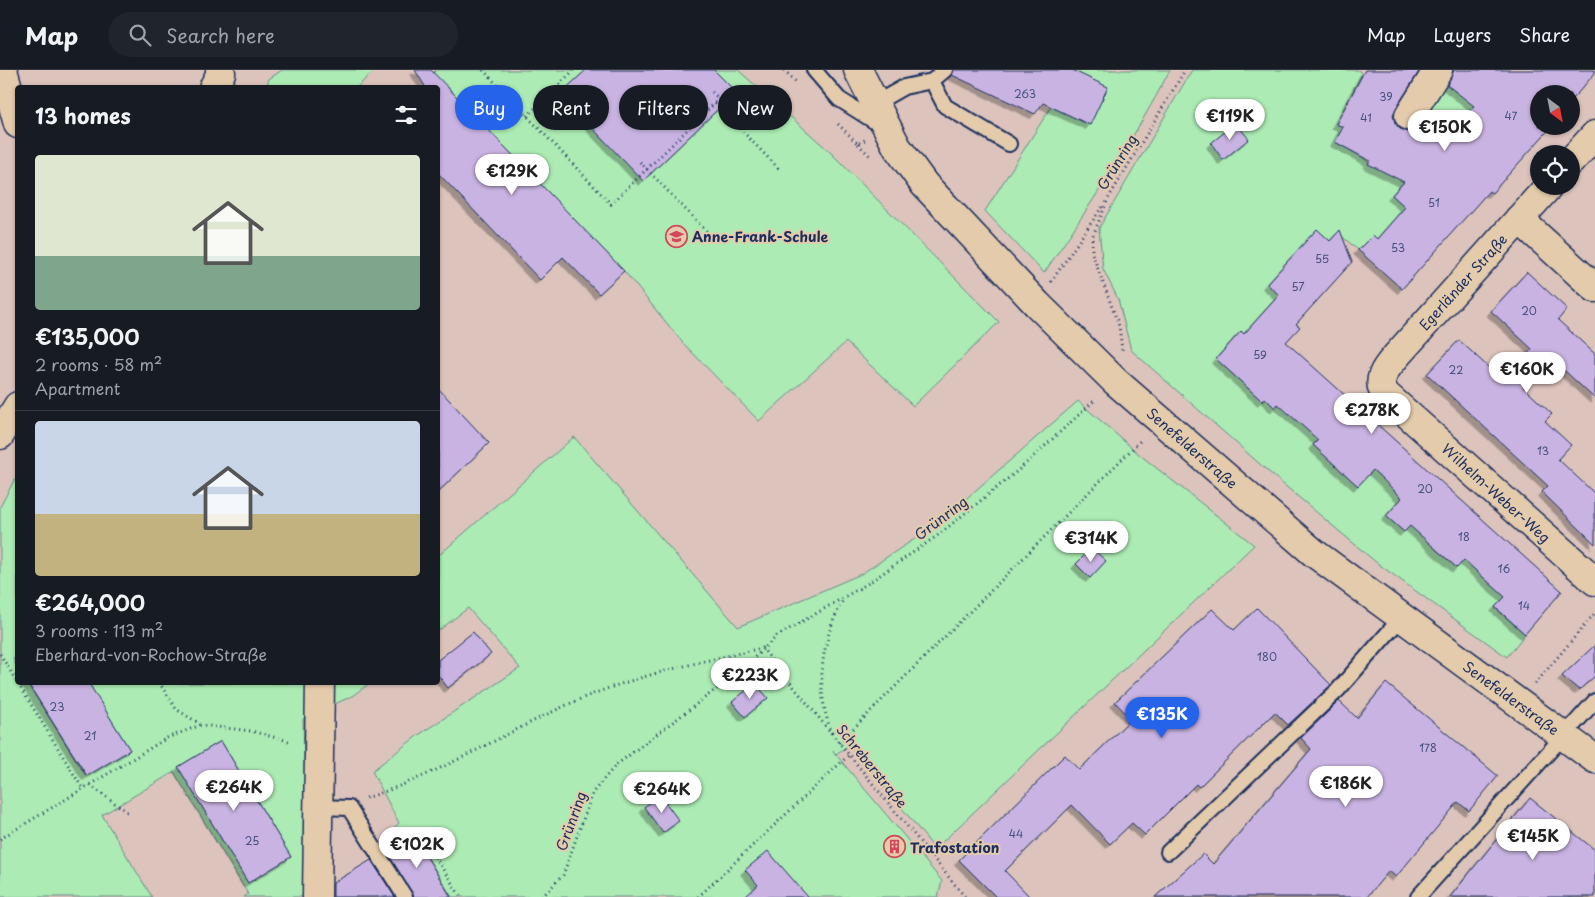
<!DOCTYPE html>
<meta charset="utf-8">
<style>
:root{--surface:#171b24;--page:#20242c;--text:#f1f3f6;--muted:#9ea1a6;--line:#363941;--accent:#2563eb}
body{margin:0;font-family:"Playpen Sans",sans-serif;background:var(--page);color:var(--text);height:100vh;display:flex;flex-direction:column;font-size:19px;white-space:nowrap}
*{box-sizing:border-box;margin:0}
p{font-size:16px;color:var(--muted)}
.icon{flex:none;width:28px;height:28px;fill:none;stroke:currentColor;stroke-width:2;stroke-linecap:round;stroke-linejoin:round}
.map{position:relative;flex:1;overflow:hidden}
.drawer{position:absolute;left:15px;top:15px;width:425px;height:600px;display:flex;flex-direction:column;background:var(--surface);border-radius:5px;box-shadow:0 1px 4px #0004}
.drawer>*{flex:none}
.banner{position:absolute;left:455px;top:15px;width:475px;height:45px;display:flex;gap:10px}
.needle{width:32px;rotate:148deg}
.fabs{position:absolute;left:1530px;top:15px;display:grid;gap:10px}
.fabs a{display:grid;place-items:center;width:50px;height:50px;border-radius:50%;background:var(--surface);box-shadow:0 1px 4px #0004;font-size:25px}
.price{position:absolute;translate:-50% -42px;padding:0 11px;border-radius:18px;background:#fff;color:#222;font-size:16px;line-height:32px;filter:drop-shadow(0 1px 2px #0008)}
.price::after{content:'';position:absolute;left:50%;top:30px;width:15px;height:11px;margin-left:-8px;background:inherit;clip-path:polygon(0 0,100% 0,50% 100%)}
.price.current{background:var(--accent);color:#fff}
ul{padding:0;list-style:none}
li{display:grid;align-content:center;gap:10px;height:265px;padding:0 20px}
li+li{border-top:1px solid var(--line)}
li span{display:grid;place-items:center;height:155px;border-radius:5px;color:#555}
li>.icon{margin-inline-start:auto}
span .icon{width:90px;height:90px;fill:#fffc;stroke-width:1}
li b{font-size:21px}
h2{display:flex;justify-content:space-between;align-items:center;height:60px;padding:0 20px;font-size:21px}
.chip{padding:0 18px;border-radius:22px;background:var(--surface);box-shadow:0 1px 4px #0004;font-size:18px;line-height:45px}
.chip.current{background:var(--accent);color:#fff}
header{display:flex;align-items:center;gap:30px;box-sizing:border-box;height:70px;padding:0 25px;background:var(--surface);border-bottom:1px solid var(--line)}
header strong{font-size:24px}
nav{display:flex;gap:28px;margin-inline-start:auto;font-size:18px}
.search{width:350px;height:45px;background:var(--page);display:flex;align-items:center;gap:12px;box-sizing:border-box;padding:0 18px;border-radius:28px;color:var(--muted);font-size:19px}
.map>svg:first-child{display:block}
</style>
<header>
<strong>Map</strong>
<div class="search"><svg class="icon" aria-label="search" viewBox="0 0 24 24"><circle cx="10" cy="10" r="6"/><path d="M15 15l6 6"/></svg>Search here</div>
<nav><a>Map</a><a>Layers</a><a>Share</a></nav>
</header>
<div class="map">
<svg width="1595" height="827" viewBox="0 0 1595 827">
<defs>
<filter id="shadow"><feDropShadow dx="-4.5" dy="4.5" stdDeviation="0" flood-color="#0004"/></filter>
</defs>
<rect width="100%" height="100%" fill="#dcc4bc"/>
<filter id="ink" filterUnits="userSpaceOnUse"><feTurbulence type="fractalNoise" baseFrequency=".02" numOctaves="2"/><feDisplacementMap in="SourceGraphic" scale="10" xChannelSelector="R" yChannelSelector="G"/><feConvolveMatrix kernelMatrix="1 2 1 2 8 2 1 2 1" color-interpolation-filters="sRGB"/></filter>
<g filter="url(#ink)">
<path fill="#acebb3" stroke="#648d88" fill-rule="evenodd" d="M282 0H375L357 17H266L269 9Z
M436 0H738L828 80 999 252 913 336 846 272 759 351 683 273 624 201 534 109 542 102 531 91 524 98 480 52 487 45 477 34 469 41 448 17 438 22V18L424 12Z
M1072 0H1170C1133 71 1089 137 1044 203L985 141 1051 37 1090 55Z
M1192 0H1358L1362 4 1336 54 1343 57 1335 72 1362 87 1374 97 1408 59 1427 75 1434 67 1416 50 1446 14 1457 23 1489 16 1473 36 1493 54 1409 106 1392 125 1405 137 1382 174 1373 165 1358 180 1338 163 1330 171 1317 160 1267 214 1302 246 1263 281 1241 261 1216 289 1262 331 1265 328 1275 337 1287 324 1306 341 1298 352 1319 368 1313 375 1358 416 1373 400 1383 410 1390 403 1409 420 1386 446 1404 462 1428 435 1432 476 1457 498 1464 490 1505 527 1495 538 1525 564 1507 587 1377 493 1270 403 1131 280 1118 229 1103 199 1099 158Z
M1078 331 1140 385 1254 475 935 779 850 674 836 684 832 680 942 811 938 827H452L413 764 391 778C386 768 392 760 399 753L372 701 417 666 520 598 468 538 438 561V486L574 367 738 557 861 504 936 455Z
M17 405 18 586 13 589 17 597 18 612 27 613 86 706 130 680 88 613H370L352 626 303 649 307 796 303 827H244L248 824 174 702 102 745 152 827H0V437ZM221 671 291 787 248 813 178 697Z"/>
<path fill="#c9b3e2" stroke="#1b2f5e" filter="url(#shadow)" d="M415 0H431L624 201 599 224 563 187 540 210 438 103V18H426Z
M586 0H714L736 22 643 111 560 24Z
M954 0H1072L1108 17 1090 55 1043 33 1035 44 952 5Z
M1365 0H1420L1396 38 1393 45 1395 53 1400 59 1408 62 1416 60 1421 55 1440 72 1474 36 1447 15 1454 0H1595V3L1571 31V24H1539V56H1552L1492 123 1489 121 1402 219 1358 180 1373 165 1377 169 1405 137 1392 125 1404 112 1368 94 1370 91 1335 72 1343 57 1336 54Z
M1236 53 1249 69 1223 90 1211 73Z
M1317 159 1330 171 1340 160 1352 192 1296 254 1300 257 1286 272 1562 521 1525 564 1495 537 1505 527 1464 490 1457 498 1410 456 1404 462 1386 446 1402 428 1373 400 1358 416 1313 375 1318 370 1278 334 1275 338 1265 328 1262 331 1216 289 1241 261 1244 264 1279 225 1267 214Z
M1527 202 1567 239 1558 250 1595 284V329L1550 287 1523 317 1552 344 1545 351 1571 375 1558 389 1595 424V474L1542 422 1548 416 1427 304 1459 270 1502 310 1532 279 1491 241Z
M438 318 489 373 438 422Z
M1092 478 1106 491 1090 508 1076 494Z
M1257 538 1331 615 1288 655 1275 642 1199 717 1196 714 1145 765 1132 753 1110 774 1072 735 1005 801 1030 827H996L959 790 1065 685 1079 700 1131 649 1115 632 1212 539 1234 560Z
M473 562 491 584 448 618 438 605V590Z
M1595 575V606L1579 620 1562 606Z
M27 612H88L130 680 87 706Z
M755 613 768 628 745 647 732 632Z
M1386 613 1498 706 1469 741 1458 732 1396 807 1389 801 1367 827H1155L1203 784 1213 794 1311 679 1301 668 1339 631 1357 648Z
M221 671 291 787 248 813 178 697Z
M660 725 679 751 663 763 644 737Z
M1530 728 1595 780V827H1450Z
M413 764 451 827H414L386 781Z
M768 781 808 827H745L758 815 745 800Z
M371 790 395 827H333V813Z"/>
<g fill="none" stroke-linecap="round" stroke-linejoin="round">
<defs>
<path id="service" d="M814 0 839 29 880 55
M932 11 945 36 1009 74
M874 34 904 17 932 11 945 0
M318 737 349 738 405 827
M1168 782 1338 620 1401 548
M1418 827 1595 631"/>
<path id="minor" d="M3 0 18 54
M858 0 897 77 924 114 1037 234 1115 311 1314 483 1595 689
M1409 46 1438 0
M1571 91 1595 65
M1549 116 1398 284C1388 296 1375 308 1385 324L1595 511
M1519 149 1595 218
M317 827 320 612"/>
<path id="secondary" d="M213 18 221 3 220 0
M0 365 18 336"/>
</defs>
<use href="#service" stroke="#1b2f5e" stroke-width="18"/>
<use href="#minor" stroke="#1b2f5e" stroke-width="31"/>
<use href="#secondary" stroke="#1b2f5e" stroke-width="31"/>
<path stroke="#1b2f5e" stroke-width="3" stroke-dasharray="1 4" stroke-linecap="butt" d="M483 0 611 134 719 29 712 22
M784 0 796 12
M560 14 565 19
M715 33 780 100
M527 46 574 0
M838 54 858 74 865 70
M858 74 871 87
M640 92 710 165
M1051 212 1102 137
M1122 280 1119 256 1092 183V168L1108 129 1185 0
M0 584 83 719
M159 612 176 639 200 654
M1535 614 1595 543
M832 663C814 619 821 571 843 530
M839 673 1142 369
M90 715 130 744
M366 728C438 705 501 665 569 634 631 606 697 593 762 578L965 827
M390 766 409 760 418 761 461 827
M0 769 167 668 201 655 251 661 292 672
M542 827 563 805 593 722 616 695 739 602 777 566 867 514 937 466 1021 398 1096 329
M698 827 849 685"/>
<use href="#service" stroke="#e4cbac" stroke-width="14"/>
<use href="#minor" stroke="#e4cbac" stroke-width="28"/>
<use href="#secondary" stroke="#e4cbac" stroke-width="28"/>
</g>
</g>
<defs>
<symbol id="school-ring" viewBox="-11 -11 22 22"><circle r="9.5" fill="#e4cbac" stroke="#d1495b" stroke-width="1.5"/><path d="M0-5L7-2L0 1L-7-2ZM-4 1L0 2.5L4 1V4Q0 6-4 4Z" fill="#d1495b"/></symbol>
<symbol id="building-ring" viewBox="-11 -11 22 22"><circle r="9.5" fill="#e4cbac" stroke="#d1495b" stroke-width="1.5"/><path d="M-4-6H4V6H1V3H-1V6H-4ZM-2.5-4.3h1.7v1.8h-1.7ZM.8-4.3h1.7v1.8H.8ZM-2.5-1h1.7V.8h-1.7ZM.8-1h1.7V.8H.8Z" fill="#d1495b"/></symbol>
</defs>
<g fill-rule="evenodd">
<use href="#school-ring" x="664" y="154" width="25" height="25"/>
<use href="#building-ring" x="882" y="764" width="25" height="25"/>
</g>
<g text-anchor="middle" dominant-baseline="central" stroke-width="4" stroke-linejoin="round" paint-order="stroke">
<g font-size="11" fill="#46507f">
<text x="1025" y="23">263</text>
<text x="1386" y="26">39</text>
<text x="1511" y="45">47</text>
<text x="1366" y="47">41</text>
<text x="1434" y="132">51</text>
<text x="1398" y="177">53</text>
<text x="1322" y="188">55</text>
<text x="1298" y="216">57</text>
<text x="1529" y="240">20</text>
<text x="1260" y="284">59</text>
<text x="1456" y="299">22</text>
<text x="1543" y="380">13</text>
<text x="1425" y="418">20</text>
<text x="1464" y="466">18</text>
<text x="1504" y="498">16</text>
<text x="1524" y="535">14</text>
<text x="1267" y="586">180</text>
<text x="57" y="636">23</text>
<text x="90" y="665">21</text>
<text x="1428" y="677">178</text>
<text x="1016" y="763">44</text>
<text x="252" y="770">25</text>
</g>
<g font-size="14" fill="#1b2f5e" stroke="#e4cbac">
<text transform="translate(1117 92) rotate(-58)">Grünring</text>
<text transform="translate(1463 212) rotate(-48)">Egerländer Straße</text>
<text transform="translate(1192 378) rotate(41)">Senefelderstraße</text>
<text transform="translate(1496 423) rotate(42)">Wilhelm-Weber-Weg</text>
<text transform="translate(941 448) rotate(-37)">Grünring</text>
<text transform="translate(1511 628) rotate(36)">Senefelderstraße</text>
<text transform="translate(872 696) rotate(51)">Schreberstraße</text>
<text transform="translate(571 751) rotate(-70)">Grünring</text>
</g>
<g font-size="14" font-weight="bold" fill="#1b2f5e" stroke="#e4cbac" text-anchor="start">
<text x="692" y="166">Anne-Frank-Schule</text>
<text x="910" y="777">Trafostation</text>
</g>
</g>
</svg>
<div class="fabs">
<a><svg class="needle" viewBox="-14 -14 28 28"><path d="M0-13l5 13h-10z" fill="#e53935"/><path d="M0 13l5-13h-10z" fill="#9ea1a6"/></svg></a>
<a><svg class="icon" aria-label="locate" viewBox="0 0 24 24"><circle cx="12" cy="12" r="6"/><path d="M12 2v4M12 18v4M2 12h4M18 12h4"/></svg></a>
</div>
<b class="price" style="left:1230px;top:71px">€119K</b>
<b class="price" style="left:1445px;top:82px">€150K</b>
<b class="price" style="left:512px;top:126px">€129K</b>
<b class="price" style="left:1527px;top:324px">€160K</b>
<b class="price" style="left:1372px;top:365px">€278K</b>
<b class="price" style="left:1091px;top:493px">€314K</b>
<b class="price" style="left:750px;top:630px">€223K</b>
<b class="price current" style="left:1162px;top:669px">€135K</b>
<b class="price" style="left:1346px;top:738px">€186K</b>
<b class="price" style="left:234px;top:742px">€264K</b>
<b class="price" style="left:662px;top:744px">€264K</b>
<b class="price" style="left:1533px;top:791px">€145K</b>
<b class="price" style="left:417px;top:799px">€102K</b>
<div class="banner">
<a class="chip current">Buy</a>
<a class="chip">Rent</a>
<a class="chip">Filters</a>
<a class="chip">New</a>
</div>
<section class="drawer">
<h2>13 homes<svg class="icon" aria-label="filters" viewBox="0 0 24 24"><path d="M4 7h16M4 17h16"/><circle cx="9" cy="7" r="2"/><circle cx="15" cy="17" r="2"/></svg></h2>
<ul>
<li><span style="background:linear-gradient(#dfe7d0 65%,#7fa58c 0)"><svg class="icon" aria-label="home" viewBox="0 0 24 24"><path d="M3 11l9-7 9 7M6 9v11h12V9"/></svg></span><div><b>€135,000</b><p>2 rooms · 58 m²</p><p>Apartment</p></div></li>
<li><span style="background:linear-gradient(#c9d6e8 60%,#c2b280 0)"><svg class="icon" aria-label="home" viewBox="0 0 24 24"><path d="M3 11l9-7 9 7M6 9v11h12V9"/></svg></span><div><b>€264,000</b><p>3 rooms · 113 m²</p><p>Eberhard-von-Rochow-Straße</p></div></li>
</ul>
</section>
</div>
